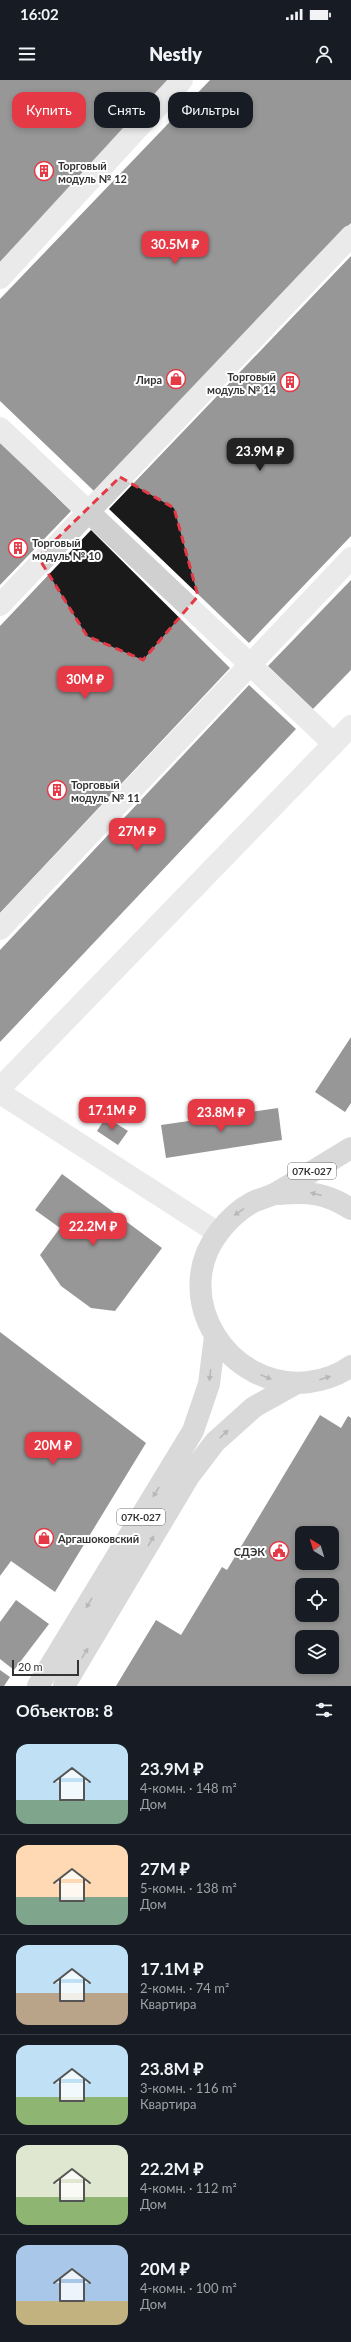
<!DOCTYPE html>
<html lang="ru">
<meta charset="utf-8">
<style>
:root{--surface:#171b24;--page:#242831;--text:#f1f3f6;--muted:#9ea1a6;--line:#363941;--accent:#e63946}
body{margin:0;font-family:Lato,sans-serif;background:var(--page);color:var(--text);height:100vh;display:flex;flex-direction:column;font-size:15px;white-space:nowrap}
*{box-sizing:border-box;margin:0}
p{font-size:13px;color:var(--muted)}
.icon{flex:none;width:22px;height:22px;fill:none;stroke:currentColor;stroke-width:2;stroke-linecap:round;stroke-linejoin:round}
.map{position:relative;height:1606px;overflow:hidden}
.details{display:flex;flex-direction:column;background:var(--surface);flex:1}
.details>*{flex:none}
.top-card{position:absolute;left:12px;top:12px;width:327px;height:36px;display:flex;gap:8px}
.needle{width:26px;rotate:322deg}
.fabs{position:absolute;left:295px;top:1446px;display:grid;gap:8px}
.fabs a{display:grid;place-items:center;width:44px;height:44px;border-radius:8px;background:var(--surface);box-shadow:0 2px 6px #0003;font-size:20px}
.scale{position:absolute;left:12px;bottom:10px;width:67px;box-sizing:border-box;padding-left:4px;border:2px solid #333;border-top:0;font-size:11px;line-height:14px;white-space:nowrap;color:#333;-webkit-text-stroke:3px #fff;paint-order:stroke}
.price{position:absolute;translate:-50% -34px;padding:0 9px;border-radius:8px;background:var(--accent);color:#fff;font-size:13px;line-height:26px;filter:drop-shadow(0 1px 2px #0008)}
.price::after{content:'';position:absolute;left:50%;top:24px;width:12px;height:9px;margin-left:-6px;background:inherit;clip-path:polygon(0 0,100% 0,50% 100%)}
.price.current{background:#222;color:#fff}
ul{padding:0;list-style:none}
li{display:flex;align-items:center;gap:12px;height:100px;padding:0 16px}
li+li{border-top:1px solid var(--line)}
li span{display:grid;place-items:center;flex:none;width:112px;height:80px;border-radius:12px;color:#555}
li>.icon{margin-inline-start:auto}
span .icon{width:48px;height:48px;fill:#fffc;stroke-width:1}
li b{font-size:17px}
h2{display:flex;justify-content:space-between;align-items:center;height:48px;padding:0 16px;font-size:17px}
.tag{padding:0 14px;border-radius:12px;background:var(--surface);box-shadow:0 2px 6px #0003;font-size:14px;line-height:36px}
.tag.current{background:var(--accent);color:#fff}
.status{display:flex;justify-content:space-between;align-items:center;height:28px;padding:0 20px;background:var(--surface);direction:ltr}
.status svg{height:11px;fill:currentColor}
header{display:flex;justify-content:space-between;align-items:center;height:52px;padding:0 16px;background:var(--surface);font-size:18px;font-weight:800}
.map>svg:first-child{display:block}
</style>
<div class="status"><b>16:02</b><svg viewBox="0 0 49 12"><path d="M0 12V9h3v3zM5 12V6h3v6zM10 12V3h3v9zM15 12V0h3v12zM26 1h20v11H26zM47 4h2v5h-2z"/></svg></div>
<header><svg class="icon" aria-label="menu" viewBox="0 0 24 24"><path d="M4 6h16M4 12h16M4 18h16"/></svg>Nestly<svg class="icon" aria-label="person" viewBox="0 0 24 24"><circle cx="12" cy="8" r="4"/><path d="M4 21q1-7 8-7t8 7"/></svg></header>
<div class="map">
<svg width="351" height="1606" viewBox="0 0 351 1606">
<rect width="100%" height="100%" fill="#fff"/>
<path fill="#1a1a1a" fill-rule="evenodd" d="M0 0H176L0 182Z
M210 0H351V143L94 411 0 321V219Z
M351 176V456L249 563 109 429Z
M0 362 71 431 0 505Z
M91 450 230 588 0 833V546Z
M351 500V590L313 629 268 586Z
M249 605 296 649 0 962V870Z
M351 957V1023L345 1032 315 1012Z
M278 1028 282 1060 166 1078 161 1045Z
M106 1037 128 1051 118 1065 97 1051Z
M62 1094 162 1168 115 1231 91 1228 61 1206 40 1175 60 1148 35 1130Z
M0 1252 146 1363 55 1512 11 1481 0 1496Z
M320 1335 341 1348 348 1336 351 1338V1606H116L156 1540 181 1555 222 1487 227 1490ZM302 1453H332V1483H302ZM302 1505H332V1535H302ZM302 1557H332V1587H302Z
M16 1520 49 1544 14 1590 0 1579V1542Z
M0 1590 10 1597 4 1606H0Z"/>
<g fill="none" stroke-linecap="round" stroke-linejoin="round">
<path stroke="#d0d0d0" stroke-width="22" d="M0 198 182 0
M0 348 334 664
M0 525 351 156
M0 849 351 478
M0 1008 351 646
M0 1013 218 1153"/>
<path stroke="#ababab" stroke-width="22" d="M351 1068C326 1083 301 1099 276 1113 268 1117 260 1119 253 1122 240 1129 228 1140 219 1152 168 1218 230 1312 309 1302 323 1300 339 1295 351 1286
M279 1114C308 1111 326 1113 351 1129
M38 1606 193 1351 209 1304 215 1256
M64 1606 189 1396 215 1362 254 1327 297 1303"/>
</g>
<defs><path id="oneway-solid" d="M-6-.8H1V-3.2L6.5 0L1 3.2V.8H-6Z"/></defs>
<g fill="#636363">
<use href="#oneway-solid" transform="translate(316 1114) rotate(-166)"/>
<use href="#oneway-solid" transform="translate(239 1132) rotate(145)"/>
<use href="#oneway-solid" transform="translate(210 1295) rotate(97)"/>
<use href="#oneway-solid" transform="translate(266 1297) rotate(22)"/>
<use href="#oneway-solid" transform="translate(325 1298) rotate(-18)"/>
<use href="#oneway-solid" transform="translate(224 1354) rotate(-43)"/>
<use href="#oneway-solid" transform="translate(156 1412) rotate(121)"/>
<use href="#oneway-solid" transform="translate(151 1461) rotate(-60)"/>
<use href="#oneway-solid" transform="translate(89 1523) rotate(121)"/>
<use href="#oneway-solid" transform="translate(85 1573) rotate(-58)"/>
</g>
<path d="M0 0H351V1606H0ZM120 397 174 428 198 516 143 580 87 556 38 477Z" fill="#fff" fill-opacity=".55" fill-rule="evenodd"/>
<path fill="none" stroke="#e63946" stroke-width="3" stroke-dasharray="8 5" stroke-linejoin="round" d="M120 397 174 428 198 516 143 580 87 556 38 477Z"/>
<defs>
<symbol id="building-ring" viewBox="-11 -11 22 22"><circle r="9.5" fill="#fff" stroke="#e63946" stroke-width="1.5"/><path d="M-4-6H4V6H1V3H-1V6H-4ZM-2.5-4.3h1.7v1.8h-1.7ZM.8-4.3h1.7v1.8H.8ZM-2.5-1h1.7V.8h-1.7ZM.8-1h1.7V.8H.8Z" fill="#e63946"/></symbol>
<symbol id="shop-ring" viewBox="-11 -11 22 22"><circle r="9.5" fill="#fff" stroke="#e63946" stroke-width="1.5"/><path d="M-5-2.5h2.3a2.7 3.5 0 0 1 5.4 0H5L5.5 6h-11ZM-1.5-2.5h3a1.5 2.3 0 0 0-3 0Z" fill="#e63946"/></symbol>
<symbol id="civic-ring" viewBox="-11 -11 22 22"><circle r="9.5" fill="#fff" stroke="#e63946" stroke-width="1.5"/><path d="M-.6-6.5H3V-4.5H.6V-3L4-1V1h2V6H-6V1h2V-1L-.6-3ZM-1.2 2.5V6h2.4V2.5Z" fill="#e63946"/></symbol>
</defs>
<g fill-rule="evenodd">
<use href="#building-ring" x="33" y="80" width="22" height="22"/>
<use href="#shop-ring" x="165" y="288" width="22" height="22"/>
<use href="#building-ring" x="279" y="291" width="22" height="22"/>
<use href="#building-ring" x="7" y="457" width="22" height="22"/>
<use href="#building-ring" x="46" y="699" width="22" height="22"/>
<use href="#shop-ring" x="33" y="1447" width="22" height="22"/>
<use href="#civic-ring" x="268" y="1460" width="22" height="22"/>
</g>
<g text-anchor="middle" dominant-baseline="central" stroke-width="4" stroke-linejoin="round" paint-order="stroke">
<g fill="#fff" stroke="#707070" stroke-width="1">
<rect x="288" y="1083" width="48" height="16" rx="3"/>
<rect x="117" y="1429" width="48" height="16" rx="3"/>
</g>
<g font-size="10" font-weight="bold" fill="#333">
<text x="312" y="1091">07К-027</text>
<text x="141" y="1437">07К-027</text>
</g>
<g font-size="11" font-weight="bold" fill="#333" stroke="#fff" text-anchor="start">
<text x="58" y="85">Торговый<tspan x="58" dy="13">модуль № 12</tspan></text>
<text x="276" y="296" text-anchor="end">Торговый<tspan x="276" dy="13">модуль № 14</tspan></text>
<text x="162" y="299" text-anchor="end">Лира</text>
<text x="32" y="462">Торговый<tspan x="32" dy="13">модуль № 10</tspan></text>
<text x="71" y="704">Торговый<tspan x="71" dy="13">модуль № 11</tspan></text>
<text x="58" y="1458">Аргашоковский</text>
<text x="265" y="1471" text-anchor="end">СДЭК</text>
</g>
</g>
</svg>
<div class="fabs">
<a><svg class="needle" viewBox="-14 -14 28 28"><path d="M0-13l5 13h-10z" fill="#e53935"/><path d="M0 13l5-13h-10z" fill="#9ea1a6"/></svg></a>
<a><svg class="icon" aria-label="locate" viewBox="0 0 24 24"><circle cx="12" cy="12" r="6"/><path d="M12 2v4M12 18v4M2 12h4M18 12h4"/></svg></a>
<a><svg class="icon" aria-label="layers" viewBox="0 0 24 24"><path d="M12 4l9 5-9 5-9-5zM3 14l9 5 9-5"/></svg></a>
</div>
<div class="scale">20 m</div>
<b class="price" style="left:175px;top:185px">30.5M ₽</b>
<b class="price current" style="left:260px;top:392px">23.9M ₽</b>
<b class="price" style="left:85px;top:620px">30M ₽</b>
<b class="price" style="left:137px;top:772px">27M ₽</b>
<b class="price" style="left:112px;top:1051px">17.1M ₽</b>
<b class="price" style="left:221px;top:1053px">23.8M ₽</b>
<b class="price" style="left:93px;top:1167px">22.2M ₽</b>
<b class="price" style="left:53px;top:1386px">20M ₽</b>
<div class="top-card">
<a class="tag current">Купить</a>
<a class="tag">Снять</a>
<a class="tag">Фильтры</a>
</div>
</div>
<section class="details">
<h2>Объектов: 8<svg class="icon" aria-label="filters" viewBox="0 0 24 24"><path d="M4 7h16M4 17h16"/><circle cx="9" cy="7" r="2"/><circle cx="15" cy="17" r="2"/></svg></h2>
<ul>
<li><span style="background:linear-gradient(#bfe0f5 70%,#7fa58c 0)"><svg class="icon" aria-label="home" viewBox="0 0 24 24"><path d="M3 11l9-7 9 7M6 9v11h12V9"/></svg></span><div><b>23.9M ₽</b><p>4-комн. · 148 m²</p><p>Дом</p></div></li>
<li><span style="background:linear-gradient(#ffd9b3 65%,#7fa58c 0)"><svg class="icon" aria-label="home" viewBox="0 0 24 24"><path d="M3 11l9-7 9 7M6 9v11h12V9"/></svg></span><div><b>27M ₽</b><p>5-комн. · 138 m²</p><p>Дом</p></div></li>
<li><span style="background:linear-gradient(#bfe0f5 60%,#b9a48a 0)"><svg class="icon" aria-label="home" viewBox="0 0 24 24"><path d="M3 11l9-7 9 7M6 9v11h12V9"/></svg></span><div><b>17.1M ₽</b><p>2-комн. · 74 m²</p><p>Квартира</p></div></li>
<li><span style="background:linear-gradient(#bfe0f5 65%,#8fb573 0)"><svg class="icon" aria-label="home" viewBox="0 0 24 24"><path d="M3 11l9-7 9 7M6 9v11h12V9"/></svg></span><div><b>23.8M ₽</b><p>3-комн. · 116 m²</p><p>Квартира</p></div></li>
<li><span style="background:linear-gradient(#dfe7d0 65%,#8fb573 0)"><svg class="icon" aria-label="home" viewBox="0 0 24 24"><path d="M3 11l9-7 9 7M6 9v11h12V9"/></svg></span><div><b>22.2M ₽</b><p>4-комн. · 112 m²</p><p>Дом</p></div></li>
<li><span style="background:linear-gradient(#a9c7e8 70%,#c2b280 0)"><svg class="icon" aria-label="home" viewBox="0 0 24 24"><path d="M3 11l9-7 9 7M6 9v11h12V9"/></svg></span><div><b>20M ₽</b><p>4-комн. · 100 m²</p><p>Дом</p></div></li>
</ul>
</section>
